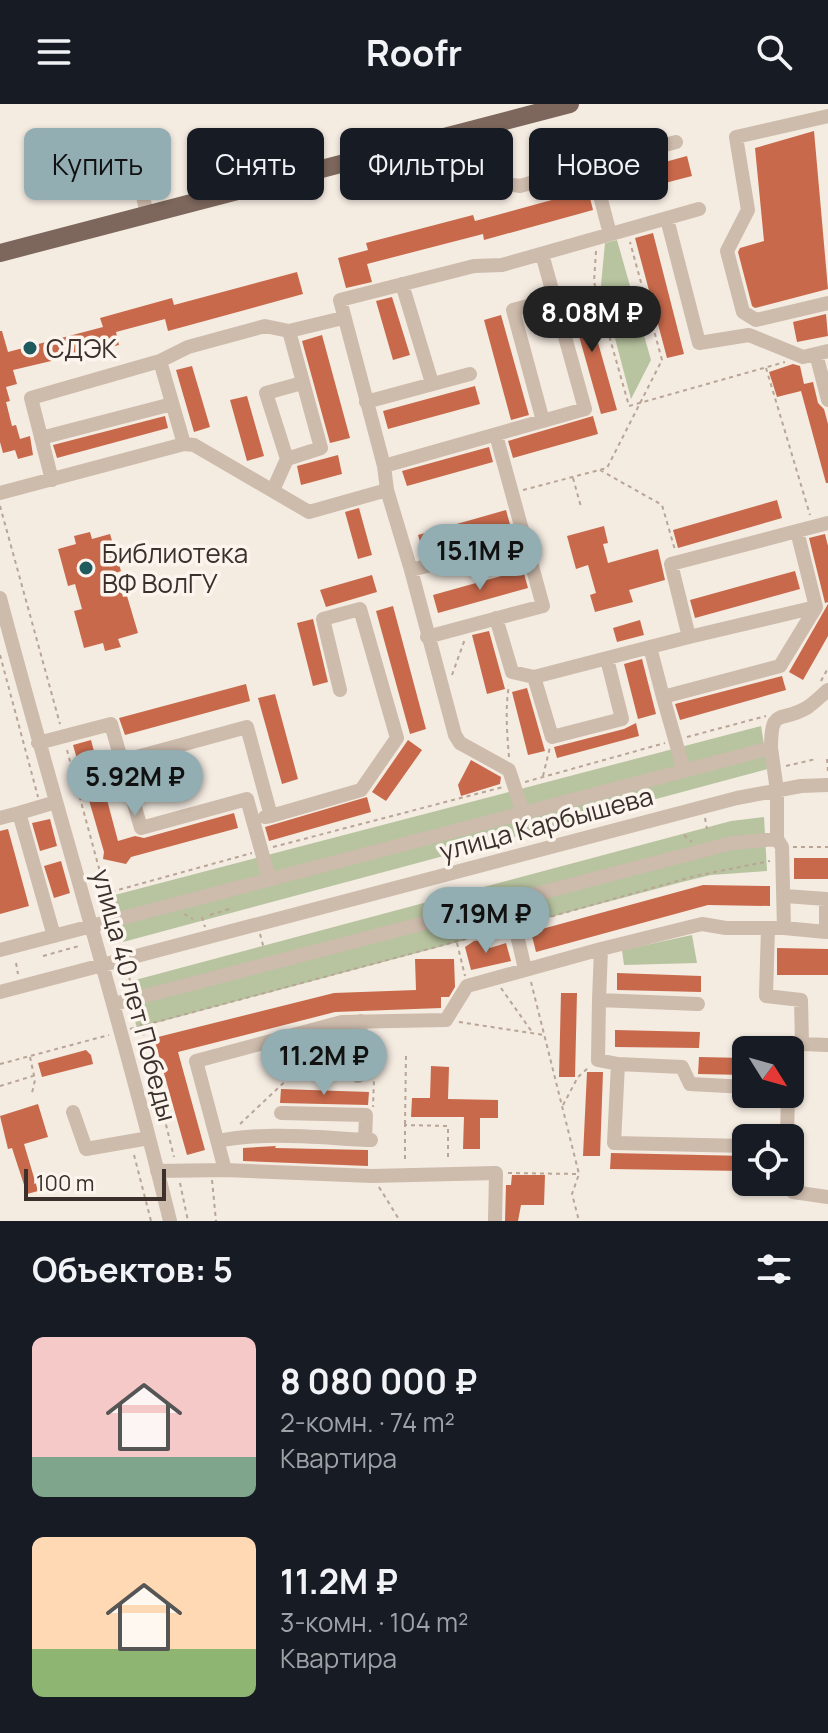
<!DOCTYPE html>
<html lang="ru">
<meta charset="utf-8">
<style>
:root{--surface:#171b24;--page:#242831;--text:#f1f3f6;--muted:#9ea1a6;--accent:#92aeb2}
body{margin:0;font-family:Manrope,sans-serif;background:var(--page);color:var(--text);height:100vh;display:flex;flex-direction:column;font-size:30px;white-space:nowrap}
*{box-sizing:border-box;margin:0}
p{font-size:26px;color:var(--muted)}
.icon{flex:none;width:44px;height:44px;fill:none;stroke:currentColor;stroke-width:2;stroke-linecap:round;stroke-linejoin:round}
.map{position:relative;height:1117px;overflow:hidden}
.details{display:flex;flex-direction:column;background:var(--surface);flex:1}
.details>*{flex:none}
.guide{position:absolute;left:24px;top:24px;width:780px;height:72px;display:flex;gap:16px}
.needle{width:52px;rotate:127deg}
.tools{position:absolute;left:732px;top:932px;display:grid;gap:16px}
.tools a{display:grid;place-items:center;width:72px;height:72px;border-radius:12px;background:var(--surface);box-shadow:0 2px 6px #0004;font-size:40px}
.scale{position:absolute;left:24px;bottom:20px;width:142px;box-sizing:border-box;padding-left:8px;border:4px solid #3b302b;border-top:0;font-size:22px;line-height:28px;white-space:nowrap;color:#3b302b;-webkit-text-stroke:6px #fbf5ee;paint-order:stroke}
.price{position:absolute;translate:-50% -68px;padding:0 18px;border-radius:28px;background:var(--accent);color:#111;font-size:26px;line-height:52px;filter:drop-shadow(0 2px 4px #0008)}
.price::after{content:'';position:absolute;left:50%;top:48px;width:24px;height:18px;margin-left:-12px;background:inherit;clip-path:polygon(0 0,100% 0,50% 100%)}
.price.on{background:#222;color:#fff}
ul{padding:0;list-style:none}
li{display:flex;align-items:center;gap:24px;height:200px;padding:0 32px}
li span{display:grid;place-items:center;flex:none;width:224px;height:160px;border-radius:12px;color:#555}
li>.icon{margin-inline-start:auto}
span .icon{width:96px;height:96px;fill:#fffc;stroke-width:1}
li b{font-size:34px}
h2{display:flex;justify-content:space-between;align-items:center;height:96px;padding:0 32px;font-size:34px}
.tag{padding:0 28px;border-radius:12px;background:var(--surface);box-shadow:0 2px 6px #0004;font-size:28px;line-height:72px}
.tag.on{background:var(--accent);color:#111}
header{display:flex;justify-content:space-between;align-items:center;height:104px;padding:0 32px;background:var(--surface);font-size:36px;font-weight:700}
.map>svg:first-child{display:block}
</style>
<header><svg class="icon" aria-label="menu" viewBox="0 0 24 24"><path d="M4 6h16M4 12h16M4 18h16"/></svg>Roofr<svg class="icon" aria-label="search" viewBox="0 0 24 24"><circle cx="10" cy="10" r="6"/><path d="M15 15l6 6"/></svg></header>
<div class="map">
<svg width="828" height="1117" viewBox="0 0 828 1117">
<rect width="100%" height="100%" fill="#f4ebe1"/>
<path fill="#b8c4a0" d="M617 136 651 256 631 295 601 181 605 139Z
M761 622 768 665 123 838 111 792Z
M764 713 767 767 711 771 682 778 137 924 124 879 731 717Z
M692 831 697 859 624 861 622 846Z"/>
<path fill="#c8694b" d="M814 27 828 185 755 204 752 202 738 148 740 144 764 137 755 44Z
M687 52 692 72 611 93 606 74Z
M588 86 593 106 484 136 483 130 367 160 372 178 346 184 338 154 368 146 366 139 473 111 475 117Z
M653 129 684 250 667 254 635 134Z
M297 168 303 190 168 227 165 215 116 228 119 241 13 266 17 280 6 283 10 297 6 298 12 322 16 321 20 335 30 332 33 351 18 355 15 346 3 349 0 338V227H2L8 248 103 223 100 214 172 194 174 201Z
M584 189 617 306 601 310 568 193Z
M392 193 410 251 393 256 376 197Z
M826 210 828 232 797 238 793 218Z
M501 211 529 311 511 316 484 216Z
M322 231 350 334 330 339 302 237Z
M793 260 800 262 804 280 813 278 818 299 824 305 828 320V379H826L801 287 777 293 769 268Z
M192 262 210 323 194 328 176 266Z
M475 282 480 300 388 325 383 307Z
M247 292 264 352 247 357 230 296Z
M165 312 168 324 57 354 53 341Z
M593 312 598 330 513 354 508 337Z
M489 343 493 358 407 382 402 367Z
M338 351 342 370 301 381 297 362Z
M777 396 782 414 678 444 673 426Z
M359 404 372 451 358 455 345 408Z
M506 406 511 424 423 448 418 431Z
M604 422 608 439 603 440 608 459 658 445 665 476 629 486 633 498 595 508 590 491 596 489 588 461 576 465 567 432Z
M90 428 92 435 110 430 121 467 116 469 123 493 127 492 138 529 118 535 121 543 105 547 103 539 84 544 74 507 82 505 75 480 68 482 58 445 76 440 74 432Z
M825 430 828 442V498L825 499 809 434Z
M523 466 528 484 438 509 433 491Z
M795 467 800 485 695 514 690 496Z
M372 471 377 488 326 503 320 486Z
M828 500V532L803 576 789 568Z
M393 502 426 625 410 630 376 507Z
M313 515 328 578 313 582 297 519Z
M640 516 644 531 617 538 613 524Z
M489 527 505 585 487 590 472 531Z
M642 555 656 610 638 615 624 560Z
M782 572 786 586 680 616 675 600Z
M246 580 250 597 125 631 119 614Z
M527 584 545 647 528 651 512 588Z
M275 590 298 675 282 680 258 594Z
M636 619 639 632 557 654 554 643 624 625Z
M91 636 118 737 135 732 144 734 234 709 238 724 131 753 126 760 103 755 104 748 73 641Z
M408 636 422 646 386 697 372 688Z
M471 656 501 673 500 680 461 692 458 681Z
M367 693 371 708 269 737 265 723Z
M50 715 57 742 40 747 32 719Z
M8 725 29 802 0 810V727Z
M794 754H828V775H794Z
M61 757 70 789 54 794 44 762Z
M703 781 770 782V802L708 801 536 848 531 828Z
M483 836 488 837 490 844 506 839 511 857 471 866 465 843 474 837Z
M777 844 828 845V871H777Z
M415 855H454L455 883 449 893H441V904L335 908 178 948 205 1046 187 1051 154 934 334 889 416 886Z
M617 869 701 872V888L617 886Z
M561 889H577L575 973H559Z
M615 926 700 928 699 944 615 943Z
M86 946 91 951 93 960 42 973 38 959Z
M699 953 746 954V971L698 970Z
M431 962 449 963 448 995 498 996V1014H480V1045H463L464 1013H411L412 994H430Z
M587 968H603L600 1052H583Z
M281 985 369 988 368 1001 280 999Z
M38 1000 48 1033 24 1040 38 1087 27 1090 12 1044 8 1045 0 1012Z
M276 1042 275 1044 368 1046V1062L243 1057V1044Z
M611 1049 746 1052V1067L610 1065Z
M512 1071H545L544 1101H521L518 1117H505L506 1081H511Z"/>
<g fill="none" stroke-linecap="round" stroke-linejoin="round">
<path stroke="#b9a596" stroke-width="2" stroke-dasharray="4 4" stroke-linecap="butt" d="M596 147 594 178 629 302 785 258
M766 264 810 411
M600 366 662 401 675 446
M573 374 581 403
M523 386 607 364 662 256 630 138
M0 402 60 620
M0 551 38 693
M452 571 465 535
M821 577 828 564
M687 633 766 612
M67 646 110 805
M509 653C507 629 505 605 509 581
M827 655 828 668
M786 662 816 655
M543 672 550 643
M525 678 665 639
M705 714 707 725
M684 731 692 738
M273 743 503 683
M793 743H828
M96 792 252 749
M184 810 193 815
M210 811 229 805 228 801
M202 813 205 823
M528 819 695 772 770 757
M116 827 121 844
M260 830 264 845
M457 839 465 872
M43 852 79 842
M16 859 18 870
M127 866 132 883
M531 878 579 1070 572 1090 579 1117
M501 884 532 928
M137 904 174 1053
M459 918 544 931
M130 925 503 825
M149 944 157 946
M267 950 268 957 310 954 325 936
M30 953 35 976 32 989
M0 960 109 931
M370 971 374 975 373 1003
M0 982 33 972
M563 1001 578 973 588 964
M240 1020 310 954 308 941
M405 1020 406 951
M134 1051 151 1117
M405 1055V1021L448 1022V1057
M508 1069 578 1070
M212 1076 216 1117
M180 1079 188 1117
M379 1083 400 1117"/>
<path stroke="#cdbbac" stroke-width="14" d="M828 12 736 33 748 106 727 147 743 208 756 216 828 199
M487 22 506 80 520 82 592 61 610 130
M592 61 676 38
M141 84 147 110
M667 115 699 239 749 231 803 253 828 247
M402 180 432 279
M289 227 321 344 287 355 266 289 302 279
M816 250 828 296
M160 257 184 340
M366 298 470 270
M543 317 513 206 554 195
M41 334 172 300
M384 362 585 305 542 150
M52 376 31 294 160 257 188 243 265 222 289 227 343 214
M273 386 287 355
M387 386 384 362 340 196 474 162 502 161 699 105
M0 389 184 340 194 341 309 408 387 386 411 466 526 437
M411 466 455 631 460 639 509 666 523 709
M0 494C55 702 119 908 170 1117
M496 514 512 568 534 573 650 543
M427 533 543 502 496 331
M689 533 816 503
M534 573 552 633 622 615 607 555
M663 593 650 543 689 533 671 460 797 427
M38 639 111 620 141 724 247 695 269 774
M771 644C771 601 781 620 808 603 815 598 822 591 828 586
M122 657 247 623 271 712 265 713
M684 667 663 593 780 562 816 503 797 427 828 419
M271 712 361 686 397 634 360 505 323 515 340 586
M0 714 19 709
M509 797 525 865
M768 824 766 892 801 896 802 940 828 941
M784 824 826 828V795L785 792
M54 832 19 709 56 698
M601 845 599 896 698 900
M0 846 771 644 777 687V735L782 743 784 824H726L702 820 601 845 467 882 446 916 342 918 196 957 225 1066 157 1067
M0 888 737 694 801 682 828 681
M599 896 598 956 618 960 682 963 690 980 746 983
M114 900 732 739 777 735
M618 960 614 1039 746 1042
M358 972 361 917
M73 1008 86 1045 149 1034
M281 1009 366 1011 365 1036
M787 1034 788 990
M218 1037C268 1027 321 1034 371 1036
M225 1066 372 1072 496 1069 495 1117
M790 1069 793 1088 828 1093"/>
<path stroke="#7d675c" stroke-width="18" d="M0 149 570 0"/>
</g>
<g fill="#1f5a5e" stroke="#fbf5ee" stroke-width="3">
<circle cx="30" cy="244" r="8"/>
<circle cx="86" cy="464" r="8"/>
</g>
<g text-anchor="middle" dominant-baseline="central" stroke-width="7" stroke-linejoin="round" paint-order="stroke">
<g font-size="26" fill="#3b302b" stroke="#fbf5ee" text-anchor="start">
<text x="46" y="244">СДЭК</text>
<text x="102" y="449">Библиотека<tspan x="102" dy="30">ВФ ВолГУ</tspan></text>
</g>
<g font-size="26" fill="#3b302b" stroke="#fbf5ee">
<text transform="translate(546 719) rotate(-15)">улица Карбышева</text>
<text transform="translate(135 891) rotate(75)">улица 40 лет Победы</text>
</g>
</g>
</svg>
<div class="tools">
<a><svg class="needle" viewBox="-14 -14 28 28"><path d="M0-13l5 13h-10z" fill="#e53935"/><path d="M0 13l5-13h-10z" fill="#9ea1a6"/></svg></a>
<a><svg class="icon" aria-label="locate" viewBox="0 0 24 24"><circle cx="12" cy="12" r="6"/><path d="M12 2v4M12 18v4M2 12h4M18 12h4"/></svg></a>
</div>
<div class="scale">100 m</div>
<b class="price on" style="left:592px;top:250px">8.08M ₽</b>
<b class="price" style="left:480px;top:488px">15.1M ₽</b>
<b class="price" style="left:135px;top:714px">5.92M ₽</b>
<b class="price" style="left:486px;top:851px">7.19M ₽</b>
<b class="price" style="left:324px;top:993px">11.2M ₽</b>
<div class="guide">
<a class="tag on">Купить</a>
<a class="tag">Снять</a>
<a class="tag">Фильтры</a>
<a class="tag">Новое</a>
</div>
</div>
<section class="details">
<h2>Объектов: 5<svg class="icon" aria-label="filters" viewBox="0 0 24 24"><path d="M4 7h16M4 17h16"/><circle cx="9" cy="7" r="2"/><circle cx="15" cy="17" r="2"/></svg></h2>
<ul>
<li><span style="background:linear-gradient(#f6c9c9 75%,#7fa58c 0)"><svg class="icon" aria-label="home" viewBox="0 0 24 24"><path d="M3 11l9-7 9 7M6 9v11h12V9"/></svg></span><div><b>8 080 000 ₽</b><p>2-комн. · 74 m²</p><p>Квартира</p></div></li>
<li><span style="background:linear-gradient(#ffd9b3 70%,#8fb573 0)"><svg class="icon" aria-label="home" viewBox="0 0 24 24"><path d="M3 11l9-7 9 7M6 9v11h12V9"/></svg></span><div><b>11.2M ₽</b><p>3-комн. · 104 m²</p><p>Квартира</p></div></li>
</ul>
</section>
